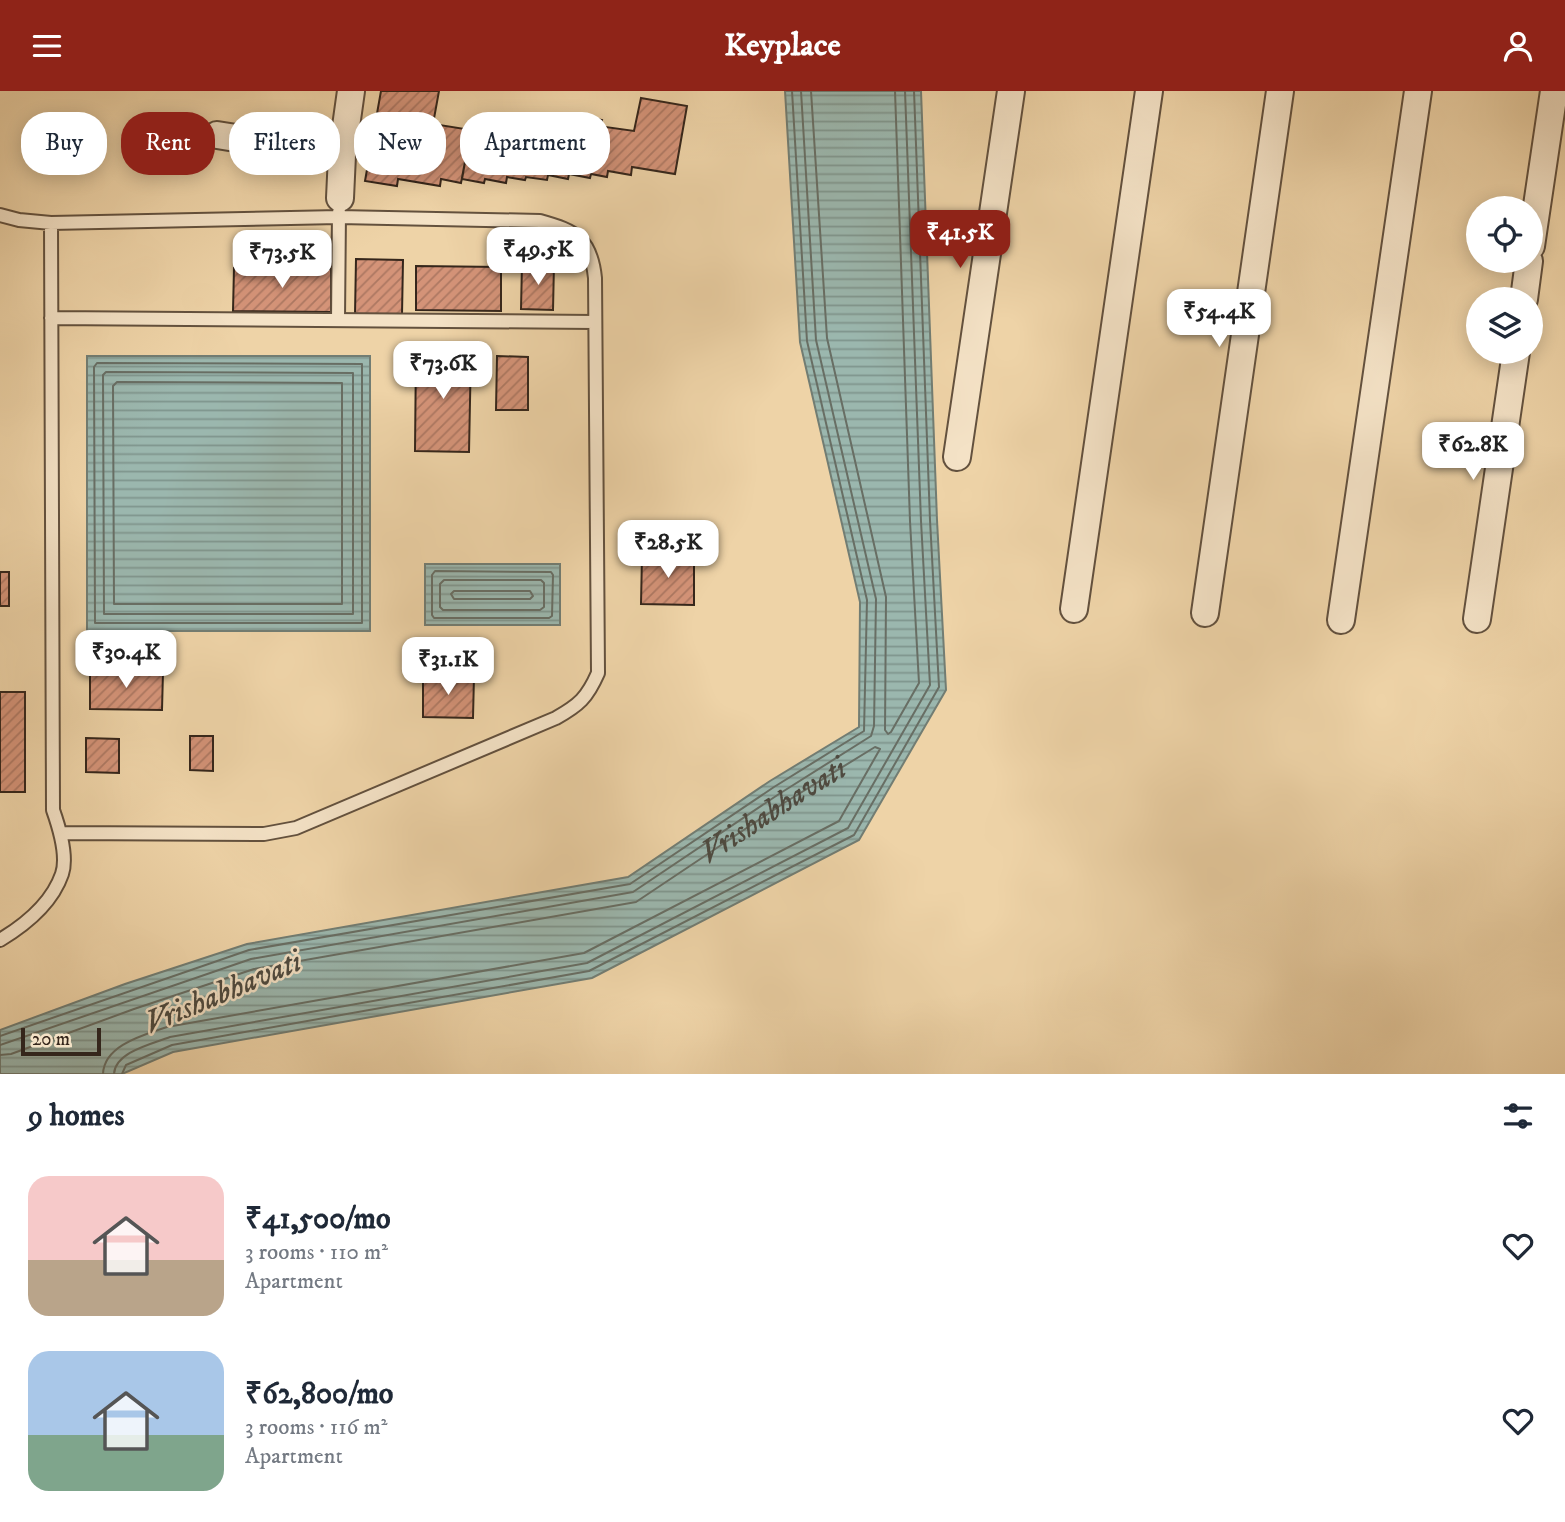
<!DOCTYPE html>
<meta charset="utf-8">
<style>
:root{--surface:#fff;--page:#f6f6f7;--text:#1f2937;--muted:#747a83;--accent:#8f2418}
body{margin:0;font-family:"IM FELL DW Pica",serif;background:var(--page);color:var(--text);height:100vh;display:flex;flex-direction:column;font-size:26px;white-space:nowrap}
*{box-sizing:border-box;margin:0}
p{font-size:23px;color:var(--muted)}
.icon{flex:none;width:38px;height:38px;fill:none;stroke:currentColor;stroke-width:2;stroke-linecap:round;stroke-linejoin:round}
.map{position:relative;height:983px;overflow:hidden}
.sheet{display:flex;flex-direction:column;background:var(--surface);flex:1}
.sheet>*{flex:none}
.hud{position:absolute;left:21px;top:21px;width:700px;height:63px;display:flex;gap:14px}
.buttons{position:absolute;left:1466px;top:105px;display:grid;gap:14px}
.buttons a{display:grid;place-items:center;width:77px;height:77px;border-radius:50%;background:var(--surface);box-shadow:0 4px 18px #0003;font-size:35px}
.scale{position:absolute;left:21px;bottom:18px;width:80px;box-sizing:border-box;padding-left:7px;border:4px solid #35261b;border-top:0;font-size:19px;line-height:24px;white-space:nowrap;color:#35261b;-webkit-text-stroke:5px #f4e2c6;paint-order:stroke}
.price{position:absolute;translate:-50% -60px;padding:0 16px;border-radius:14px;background:#fff;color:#222;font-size:23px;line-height:46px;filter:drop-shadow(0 2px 4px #0008)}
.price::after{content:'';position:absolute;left:50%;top:42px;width:21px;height:16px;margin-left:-10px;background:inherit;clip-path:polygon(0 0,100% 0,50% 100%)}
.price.active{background:var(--accent);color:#fff}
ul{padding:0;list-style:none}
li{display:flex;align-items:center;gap:21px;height:175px;padding:0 28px}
li span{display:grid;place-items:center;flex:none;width:196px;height:140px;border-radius:21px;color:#555}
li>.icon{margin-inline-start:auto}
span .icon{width:84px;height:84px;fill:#fffc;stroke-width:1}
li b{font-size:30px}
h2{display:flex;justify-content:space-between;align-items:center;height:84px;padding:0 28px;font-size:30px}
.tag{padding:0 24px;border-radius:28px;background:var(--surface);box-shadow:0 4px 18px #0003;font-size:24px;line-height:63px}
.tag.active{background:var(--accent);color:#fff}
header{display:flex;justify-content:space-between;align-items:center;height:91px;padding:0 28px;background:var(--accent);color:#fff;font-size:32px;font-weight:700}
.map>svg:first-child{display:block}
</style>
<header><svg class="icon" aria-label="menu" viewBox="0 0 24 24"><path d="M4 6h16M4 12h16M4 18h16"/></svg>Keyplace<svg class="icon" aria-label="person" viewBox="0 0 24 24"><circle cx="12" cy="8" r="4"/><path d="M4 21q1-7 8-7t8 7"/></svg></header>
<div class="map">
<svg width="1565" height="983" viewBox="0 0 1565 983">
<defs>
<pattern id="water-rules" width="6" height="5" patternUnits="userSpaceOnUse" patternTransform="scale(1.75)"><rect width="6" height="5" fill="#9bb7ae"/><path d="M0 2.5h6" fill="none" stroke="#7f958d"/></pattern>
<pattern id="building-hatch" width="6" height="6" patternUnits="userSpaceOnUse" patternTransform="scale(1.75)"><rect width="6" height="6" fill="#d49378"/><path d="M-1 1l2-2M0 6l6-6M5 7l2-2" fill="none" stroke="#ad7862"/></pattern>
</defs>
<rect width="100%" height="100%" fill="#eed3a7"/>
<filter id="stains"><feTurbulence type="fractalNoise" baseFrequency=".00286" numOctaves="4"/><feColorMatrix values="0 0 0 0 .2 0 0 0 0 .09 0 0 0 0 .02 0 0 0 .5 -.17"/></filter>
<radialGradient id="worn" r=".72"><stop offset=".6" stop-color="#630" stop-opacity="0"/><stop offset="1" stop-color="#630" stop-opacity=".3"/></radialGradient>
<path fill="url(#water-rules)" stroke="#727d73" stroke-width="2" d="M785 0H921L937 429 946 599 859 749 592 887 173 961 122 983H0V939L125 893 247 853 628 786 770 690 859 636 860 511 800 251Z
M87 265H370V540H87Z
M425 473H560V534H425Z"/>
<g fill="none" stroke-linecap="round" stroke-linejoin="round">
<g stroke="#686e64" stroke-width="2">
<path d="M811 0 827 247 886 506 885 639 888 643 891 641 919 592 910 430 895 0"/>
<path d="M97 272 362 273V532H95L94 276Z"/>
<path d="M106 281 353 282V523H104L103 284Z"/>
<path d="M117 291 342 292V513H114L113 295Z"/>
<path d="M435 480 551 481 553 484 552 525 549 527H434L432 524V484Z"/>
<path d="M444 489H541L544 492V516L540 519H443L440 516V493Z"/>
<path d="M454 500H530L533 505 530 508H454L451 503Z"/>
<path d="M0 945 249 859 630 793 774 696 864 640 867 509 807 250 792 0"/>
<path d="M0 954 251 868 633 801 779 703 871 645 874 635 876 508 816 249 801 0"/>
<path id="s1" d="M0 964 11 963 134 918 254 878 636 811 784 712 875 656 880 658 839 730 584 862 167 936C144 944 104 954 103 983"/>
<path d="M114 983C115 961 152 953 170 946L587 872 848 737 930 594 921 430 905 0"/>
<path d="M122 983 126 974 172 954 589 880 854 744 939 596 930 429 914 0"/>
</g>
</g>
<path fill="url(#building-hatch)" stroke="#35261b" stroke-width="2" d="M381 0H439L433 33 471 39 461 92 441 88 440 95 398 88 397 95 365 90Z
M641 7 687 15 675 83 632 76 631 84 608 80 607 86 591 83 590 87 569 83 568 88 548 84 547 89 526 86 525 89 507 86 506 92 485 88 484 92 462 88 470 43 478 44V40L507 45V42L554 50 555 43 561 44 562 40 572 42 575 24 602 29 600 40H605L606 36 634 40Z
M356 168 403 169 402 224H355Z
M522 173H554L553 219 521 218Z
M416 175 501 176V220L416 219Z
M234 177 331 178V221L233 220Z
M416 259 471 260 469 361 415 360Z
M497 265 528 266V319H496Z
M642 465H694V514L641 513Z
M0 481H9V515H0Z
M90 580 163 581 162 619 90 618Z
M423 585H474L473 627 423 626Z
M0 601H25V701H0Z
M190 645H213V680L190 679Z
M86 647 119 648V682L86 681Z"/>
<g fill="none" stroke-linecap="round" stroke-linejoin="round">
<defs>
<path id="service" d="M0 124 19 129 51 132 339 126 540 130C576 140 591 148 595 187L598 582C587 607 579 614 556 627L296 737 264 743 61 742
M51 227 595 231
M338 229 339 121
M0 849C25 834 52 812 62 783 68 765 59 736 53 719L51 132"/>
<path id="minor" d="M217 44 342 64
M340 107 342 64 351 0
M1531 155 1554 0
M1524 208 1529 170
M957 366 1011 0
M1074 518 1149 0
M1205 522 1280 0
M1477 528 1516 261
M1341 529 1418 0"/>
</defs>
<use href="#service" stroke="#63513e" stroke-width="16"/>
<use href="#minor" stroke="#63513e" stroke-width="30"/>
<use href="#service" stroke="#f4e2c6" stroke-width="12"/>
<use href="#minor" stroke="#f4e2c6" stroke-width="26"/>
</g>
<g text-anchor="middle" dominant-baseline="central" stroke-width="5" stroke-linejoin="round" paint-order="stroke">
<g font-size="32" font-style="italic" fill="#4e4a40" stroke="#f4e2c6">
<text stroke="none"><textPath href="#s1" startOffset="821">Vrishabhavati</textPath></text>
<text transform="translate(223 902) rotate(-23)">Vrishabhavati</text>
</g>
</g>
<rect width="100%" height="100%" filter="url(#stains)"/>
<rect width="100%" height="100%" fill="url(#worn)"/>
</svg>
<div class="buttons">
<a><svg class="icon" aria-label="locate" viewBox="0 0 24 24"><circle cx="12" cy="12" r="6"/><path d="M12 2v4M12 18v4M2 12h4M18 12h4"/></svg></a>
<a><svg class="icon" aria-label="layers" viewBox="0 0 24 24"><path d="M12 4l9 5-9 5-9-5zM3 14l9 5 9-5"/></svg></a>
</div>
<div class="scale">20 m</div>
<b class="price active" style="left:960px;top:179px">₹41.5K</b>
<b class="price" style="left:538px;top:196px">₹49.5K</b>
<b class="price" style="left:282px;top:199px">₹73.5K</b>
<b class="price" style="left:1219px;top:258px">₹54.4K</b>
<b class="price" style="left:443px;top:310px">₹73.6K</b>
<b class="price" style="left:1473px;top:391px">₹62.8K</b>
<b class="price" style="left:668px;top:489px">₹28.5K</b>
<b class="price" style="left:126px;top:599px">₹30.4K</b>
<b class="price" style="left:448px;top:606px">₹31.1K</b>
<div class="hud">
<a class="tag">Buy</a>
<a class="tag active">Rent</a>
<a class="tag">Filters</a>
<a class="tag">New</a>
<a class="tag">Apartment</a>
</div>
</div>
<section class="sheet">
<h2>9 homes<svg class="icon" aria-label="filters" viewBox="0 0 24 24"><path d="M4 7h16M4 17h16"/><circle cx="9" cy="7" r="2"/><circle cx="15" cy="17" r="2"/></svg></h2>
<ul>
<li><span style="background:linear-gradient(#f6c9c9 60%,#b9a48a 0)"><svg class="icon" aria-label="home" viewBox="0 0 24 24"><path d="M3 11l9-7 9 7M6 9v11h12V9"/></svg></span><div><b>₹41,500/mo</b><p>3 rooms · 110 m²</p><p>Apartment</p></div><svg class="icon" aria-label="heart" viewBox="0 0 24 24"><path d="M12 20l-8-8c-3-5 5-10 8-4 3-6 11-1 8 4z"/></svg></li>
<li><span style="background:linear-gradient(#a9c7e8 60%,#7fa58c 0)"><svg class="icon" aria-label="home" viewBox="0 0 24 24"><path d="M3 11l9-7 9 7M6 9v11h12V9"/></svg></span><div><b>₹62,800/mo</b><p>3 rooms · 116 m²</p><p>Apartment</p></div><svg class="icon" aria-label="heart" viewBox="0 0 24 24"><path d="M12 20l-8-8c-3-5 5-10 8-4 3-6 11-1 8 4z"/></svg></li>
</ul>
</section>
